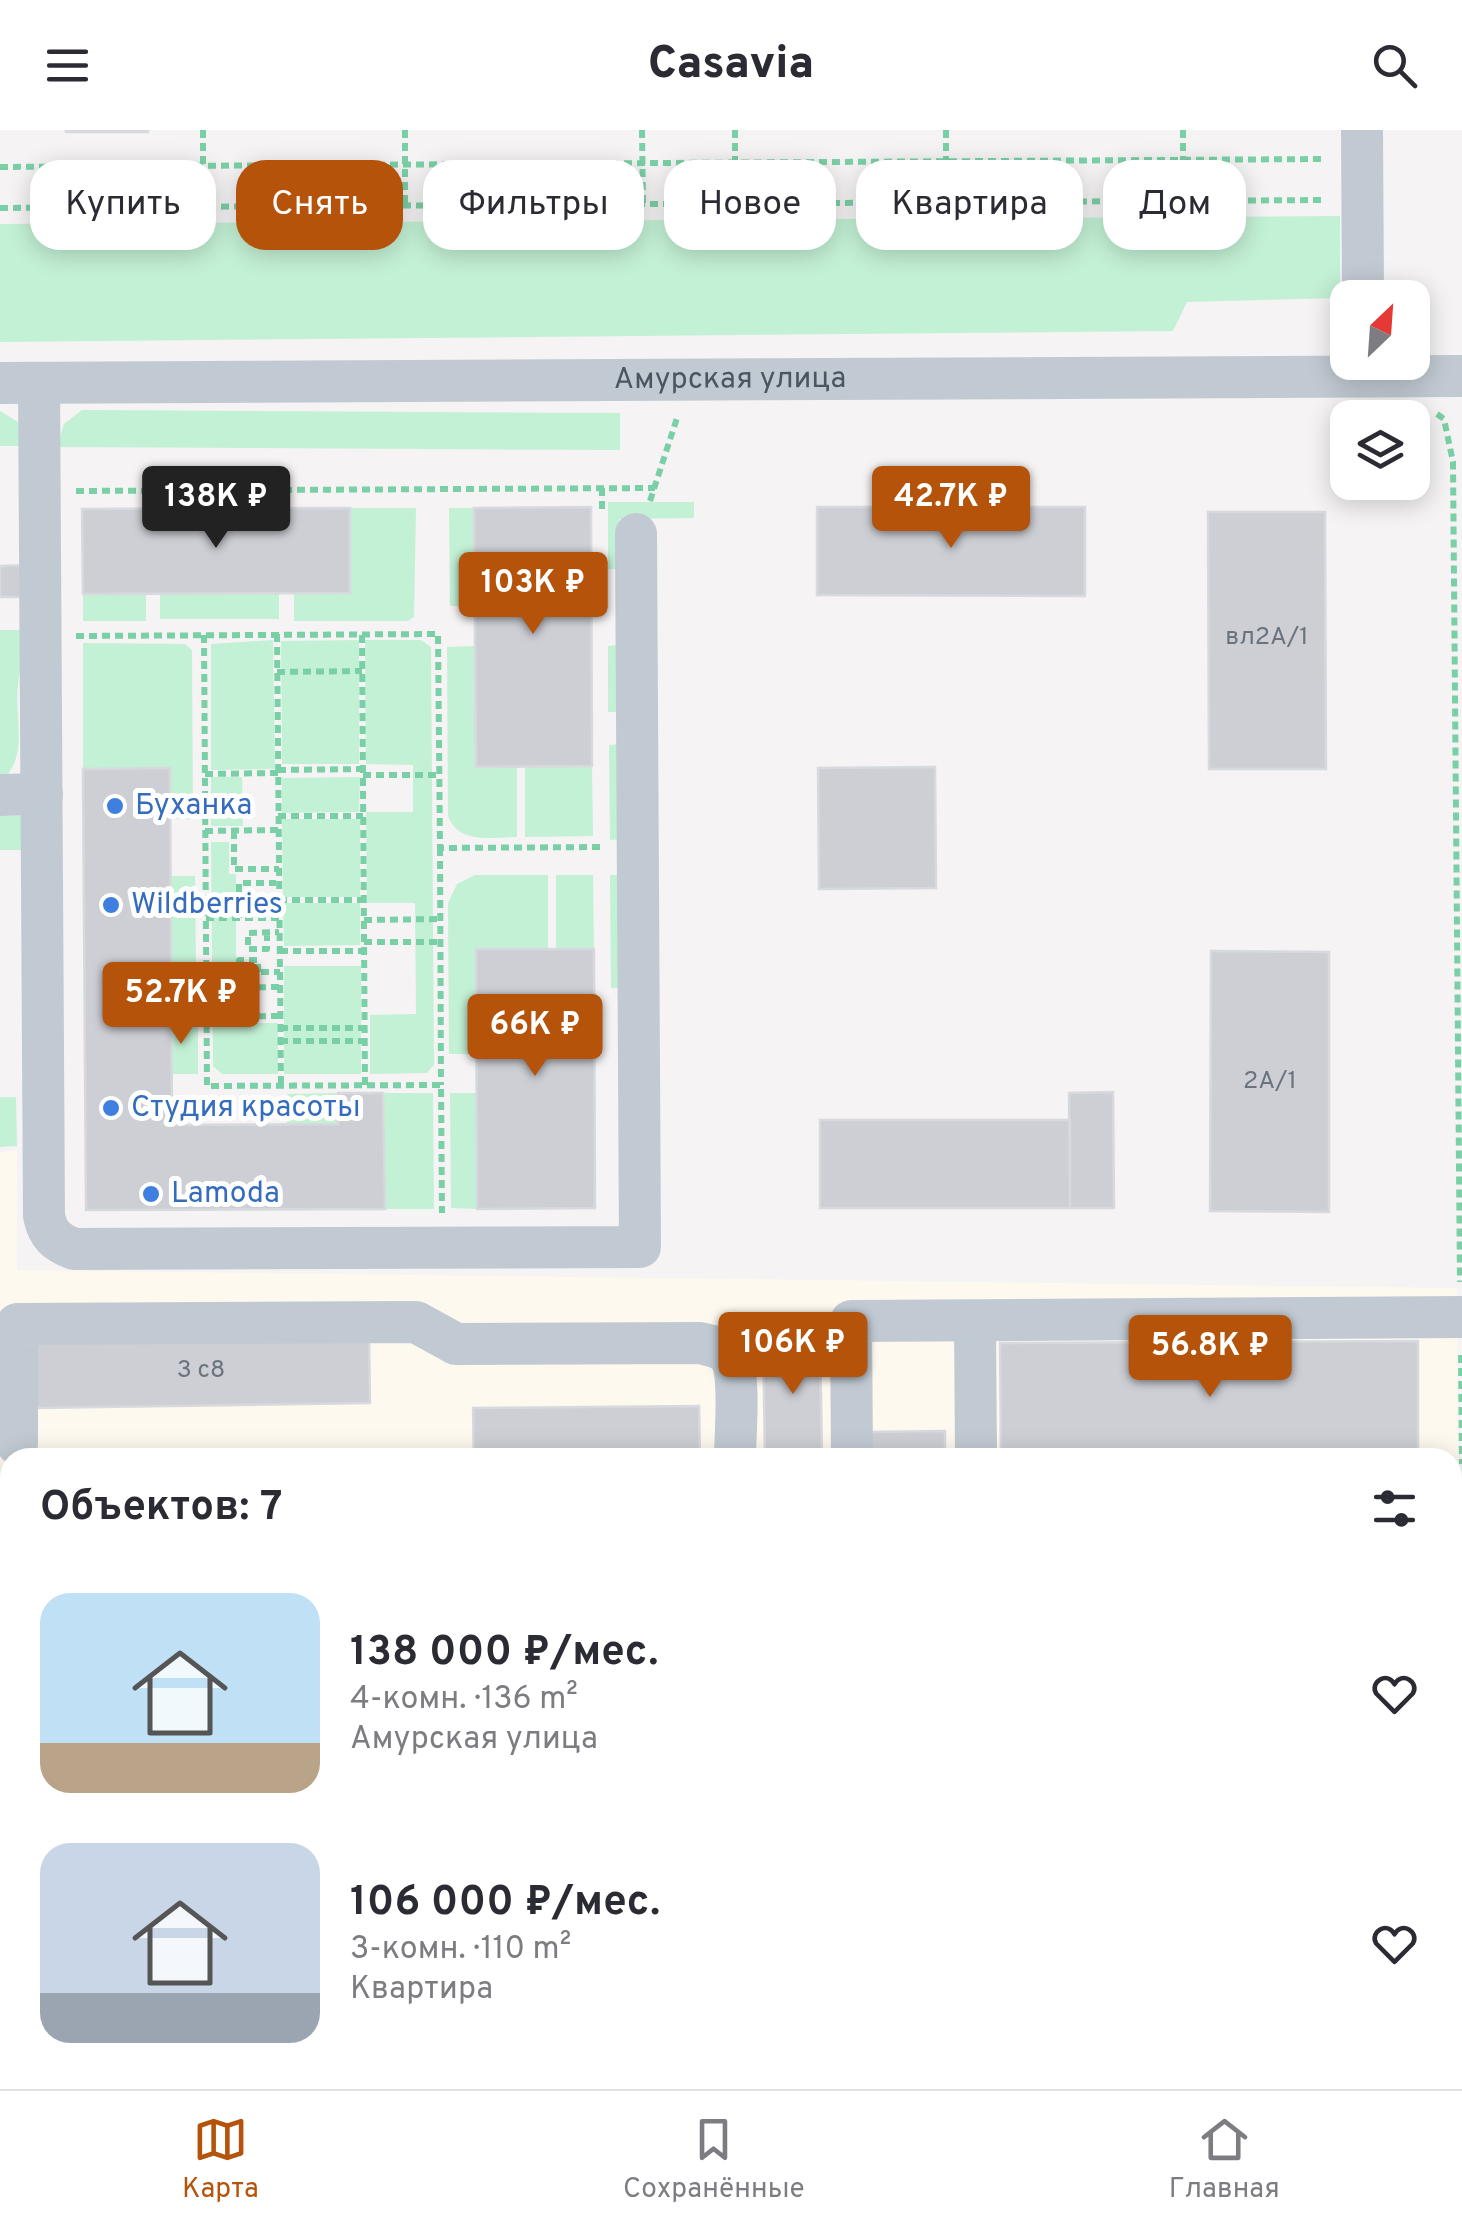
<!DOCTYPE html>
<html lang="ru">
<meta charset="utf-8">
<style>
:root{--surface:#fff;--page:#f2f2f3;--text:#2b2b33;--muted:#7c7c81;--line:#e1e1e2;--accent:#b45309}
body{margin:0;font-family:Overpass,sans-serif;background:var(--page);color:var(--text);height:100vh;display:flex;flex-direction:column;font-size:38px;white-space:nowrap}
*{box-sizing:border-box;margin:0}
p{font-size:32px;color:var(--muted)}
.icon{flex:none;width:55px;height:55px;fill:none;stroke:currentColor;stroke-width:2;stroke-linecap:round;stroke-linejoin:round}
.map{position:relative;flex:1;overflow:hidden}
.drawer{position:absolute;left:0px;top:1318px;width:1462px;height:642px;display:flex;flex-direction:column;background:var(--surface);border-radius:30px 30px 0 0;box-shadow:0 5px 25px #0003}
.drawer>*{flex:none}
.hud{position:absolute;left:30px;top:30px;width:1402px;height:90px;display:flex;gap:20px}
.needle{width:65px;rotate:25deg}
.controls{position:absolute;left:1330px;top:150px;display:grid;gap:20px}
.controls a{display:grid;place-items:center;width:100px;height:100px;border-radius:20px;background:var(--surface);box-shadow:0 5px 25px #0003;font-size:50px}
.price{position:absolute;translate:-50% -85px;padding:0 22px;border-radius:10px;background:var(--accent);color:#fff;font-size:32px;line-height:65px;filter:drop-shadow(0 2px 5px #0008)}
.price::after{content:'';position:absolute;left:50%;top:60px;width:30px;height:22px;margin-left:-15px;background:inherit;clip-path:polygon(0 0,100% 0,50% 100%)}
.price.active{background:#222;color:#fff}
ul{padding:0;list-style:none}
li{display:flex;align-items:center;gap:30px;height:250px;padding:0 40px}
li span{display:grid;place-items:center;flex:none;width:280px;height:200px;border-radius:30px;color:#555}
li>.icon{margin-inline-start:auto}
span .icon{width:120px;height:120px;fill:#fffc;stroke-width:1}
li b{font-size:42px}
h2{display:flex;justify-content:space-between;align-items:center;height:120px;padding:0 40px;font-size:42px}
.tag{padding:0 35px;border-radius:30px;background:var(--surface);box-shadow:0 5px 25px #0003;font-size:35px;line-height:90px}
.tag.active{background:var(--accent);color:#fff}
header{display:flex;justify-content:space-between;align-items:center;height:130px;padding:0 40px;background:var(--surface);font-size:45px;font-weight:800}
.tab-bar{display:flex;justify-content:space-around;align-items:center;height:140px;border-top:2px solid var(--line);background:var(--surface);font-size:28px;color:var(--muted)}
.tab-bar a{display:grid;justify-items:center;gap:5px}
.tab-bar .active{color:var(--accent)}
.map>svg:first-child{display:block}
</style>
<header><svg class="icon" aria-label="menu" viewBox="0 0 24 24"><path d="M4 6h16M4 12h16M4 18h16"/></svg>Casavia<svg class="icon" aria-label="search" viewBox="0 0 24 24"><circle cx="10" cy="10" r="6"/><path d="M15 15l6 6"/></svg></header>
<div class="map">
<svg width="1462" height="1959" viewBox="0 0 1462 1959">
<rect width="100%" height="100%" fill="#f5f3f3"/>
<path fill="#fdf9ef" d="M17 1020V1140L1457 1158 1460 1585H1452V1328H10V1654H0V1022Z"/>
<path fill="#c3f1d5" d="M1340 86V168L1187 172 1173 201 0 212V94Z
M82 280 620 283V320L57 317 64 294Z
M0 281 18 292 24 316H0Z
M608 372H694V388L619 389V439H608Z
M350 378H416L414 487 408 491H294V463L350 462Z
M449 378H474L475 476H450Z
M279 463V489H160V464Z
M83 464H146V491H83Z
M0 500H29C25 518 20 537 18 555 14 592 30 625 0 653Z
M273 510 275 639 211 640V514Z
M359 510V634H282L281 511Z
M365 510H421L431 517 434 935 427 943 370 944V885L416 884 415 773H367L366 682H413V635L366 634Z
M83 513 185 514 192 520 193 689H171L170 639H83Z
M619 515V582H608V516Z
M475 516 476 636H517V707C492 707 459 715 448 686L447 517Z
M620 614 621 709 610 710 609 615Z
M525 636H592L593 706 525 707Z
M211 647H242L243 696H211Z
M360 647 359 682 282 683V648Z
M0 686H24V720H0Z
M282 689H360V767H283Z
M211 712H229V744H236V851L230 852V893H278V944H222L213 936Z
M475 745H548V819L476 820 477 924H449L448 773 457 754Z
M556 745H593L594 819H556Z
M610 745H621V858H611Z
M171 746H195L196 840H171Z
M283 773H360V815L284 816Z
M284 836H361V944H284Z
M172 892H198V944H172Z
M338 963V994H287V964Z
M383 963H433L434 1079H385Z
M450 963H477V1079L451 1078Z
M0 967H16L17 1016 0 1017Z
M1453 1612H1455L1453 1829H1452Z
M10 1732V1773L0 1772V1738Z"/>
<path fill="#cdcfd5" stroke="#d7d9de" stroke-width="2.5" d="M66 0H148V2H66Z
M591 377 592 636 476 637 474 378Z
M817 377H1085V466L817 465Z
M350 378V463L83 464 82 379Z
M1208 382H1325L1326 639H1209Z
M29 435V467H0V436Z
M935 637 936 758 819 759 818 638Z
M170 638 172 995 338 994V963H383L385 1079 86 1080 83 639Z
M476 819H594L595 1078 477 1079Z
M1211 821 1329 822V1082L1210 1081Z
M1113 962 1114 1078H1070L1069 963Z
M820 990H1070V1078H820Z
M369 1205 370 1273 34 1278 33 1209Z
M820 1205 822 1328H765L763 1206Z
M1418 1211V1328H1001L1000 1213Z
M699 1276 700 1328H474L473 1278Z
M945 1301V1328H872L871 1302Z
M10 1507V1629H0V1508Z"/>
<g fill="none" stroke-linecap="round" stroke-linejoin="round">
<path stroke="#7ad0a6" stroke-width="6" stroke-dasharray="8 5" stroke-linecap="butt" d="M203 0V77
M405 0V76
M642 0 643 74
M735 0V74
M946 0V32
M1183 0V30
M0 37 1324 29
M0 78 1324 70
M1437 284 1444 289 1453 332 1460 1152
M602 358V382
M76 361 655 358
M650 371 677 288
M277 504 281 956
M204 505 207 956 441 955 442 1083
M362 505 365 955
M76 506 438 504 440 718 601 717
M277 542 362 541
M278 640 363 639
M205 644 278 643
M363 645H439
M278 686H363
M205 701 279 700
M234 701V739H279
M440 718 441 955
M279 770H364
M206 788H279
M239 788V753H276
M364 790 440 789
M267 803V819H248V803L279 802
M364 812H440
M280 821H364
M258 842V830H239V842H280
M206 858 280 857
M206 887 280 886
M280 898H365
M280 911H365
M1461 1225 1462 1334
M1452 1576H1462
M1452 1628 1462 1619
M1452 1776H1462
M0 1784 10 1781
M1452 1854 1462 1837"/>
<g stroke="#c1cad2" stroke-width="42">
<path d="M1362 0 1363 162"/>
<path id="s1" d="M0 253 1462 246"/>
<path d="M39 253 44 1086C48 1105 56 1112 74 1119L640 1117 636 404"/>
<path d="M0 665 42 664"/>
<path d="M975 1191 976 1328"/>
<path d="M17 1314V1194L416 1192 456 1214 700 1213C711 1216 723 1217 730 1227 741 1245 735 1305 735 1328"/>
<path d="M852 1328 851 1191 1462 1187"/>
<path d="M0 1709 10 1701"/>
<path d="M0 1843 10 1844"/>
<path d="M1452 1908H1462"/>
</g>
<path stroke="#b3c2d1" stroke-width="55" d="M0 1934H10
M642 1950 777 1959"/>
</g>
<g fill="#3f7fe0" stroke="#fff" stroke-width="4">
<circle cx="115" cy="676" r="10"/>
<circle cx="111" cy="775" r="10"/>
<circle cx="111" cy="978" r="10"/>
<circle cx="151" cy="1064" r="10"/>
</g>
<g text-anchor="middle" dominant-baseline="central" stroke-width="10" stroke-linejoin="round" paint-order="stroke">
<g font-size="25" fill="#6b747e">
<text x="1267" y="508">вл2А/1</text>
<text x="1270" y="952">2А/1</text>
<text x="201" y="1241">3 c8</text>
</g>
<g font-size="30" fill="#4a5661" stroke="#fff">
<text stroke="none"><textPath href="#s1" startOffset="730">Амурская улица</textPath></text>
</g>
<g font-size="30" fill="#366cbe" stroke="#fff" text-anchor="start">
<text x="135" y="676">Буханка</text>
<text x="131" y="775">Wildberries</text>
<text x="131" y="978">Студия красоты</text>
<text x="171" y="1064">Lamoda</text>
</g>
</g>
</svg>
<div class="controls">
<a><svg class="needle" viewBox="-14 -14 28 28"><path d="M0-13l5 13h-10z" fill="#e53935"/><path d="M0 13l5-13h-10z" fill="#7c7c81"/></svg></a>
<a><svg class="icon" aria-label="layers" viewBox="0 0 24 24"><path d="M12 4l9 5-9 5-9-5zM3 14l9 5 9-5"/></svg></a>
</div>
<b class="price active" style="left:216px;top:421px">138K ₽</b>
<b class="price" style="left:951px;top:421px">42.7K ₽</b>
<b class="price" style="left:533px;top:507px">103K ₽</b>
<b class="price" style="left:181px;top:917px">52.7K ₽</b>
<b class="price" style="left:535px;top:949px">66K ₽</b>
<b class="price" style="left:793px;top:1267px">106K ₽</b>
<b class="price" style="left:1210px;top:1270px">56.8K ₽</b>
<div class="hud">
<a class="tag">Купить</a>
<a class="tag active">Снять</a>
<a class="tag">Фильтры</a>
<a class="tag">Новое</a>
<a class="tag">Квартира</a>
<a class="tag">Дом</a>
</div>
<section class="drawer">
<h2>Объектов: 7<svg class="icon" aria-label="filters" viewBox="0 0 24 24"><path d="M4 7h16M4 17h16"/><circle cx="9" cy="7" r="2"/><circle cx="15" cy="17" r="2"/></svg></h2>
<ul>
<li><span style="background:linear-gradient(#bfe0f5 75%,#b9a48a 0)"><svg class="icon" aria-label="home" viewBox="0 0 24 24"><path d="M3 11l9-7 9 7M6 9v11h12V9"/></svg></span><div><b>138 000 ₽/мес.</b><p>4-комн. · 136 m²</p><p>Амурская улица</p></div><svg class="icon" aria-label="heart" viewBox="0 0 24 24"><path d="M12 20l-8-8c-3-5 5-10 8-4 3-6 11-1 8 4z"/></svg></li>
<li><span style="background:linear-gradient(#c9d6e8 75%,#9aa5b1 0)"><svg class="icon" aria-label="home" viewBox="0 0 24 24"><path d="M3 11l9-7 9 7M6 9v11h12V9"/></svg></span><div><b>106 000 ₽/мес.</b><p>3-комн. · 110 m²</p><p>Квартира</p></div><svg class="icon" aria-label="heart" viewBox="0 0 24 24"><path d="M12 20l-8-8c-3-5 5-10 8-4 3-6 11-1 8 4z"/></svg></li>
</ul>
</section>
</div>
<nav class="tab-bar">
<a class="active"><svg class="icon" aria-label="map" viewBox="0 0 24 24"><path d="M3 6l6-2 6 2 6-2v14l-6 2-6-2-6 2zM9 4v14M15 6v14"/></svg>Карта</a>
<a><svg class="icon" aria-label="saved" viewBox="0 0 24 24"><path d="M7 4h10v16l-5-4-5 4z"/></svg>Сохранённые</a>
<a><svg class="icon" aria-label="home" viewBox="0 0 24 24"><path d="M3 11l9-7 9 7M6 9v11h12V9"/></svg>Главная</a>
</nav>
